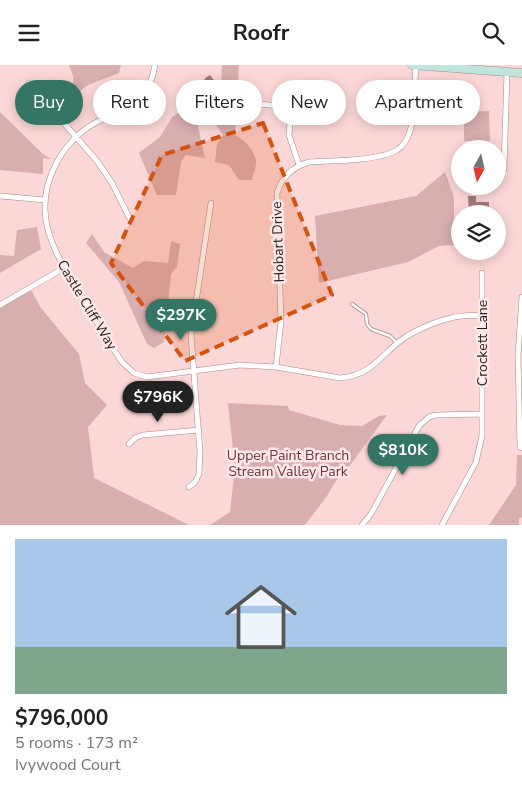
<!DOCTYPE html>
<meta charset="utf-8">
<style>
:root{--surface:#fff;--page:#f6f6f6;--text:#202124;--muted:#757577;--line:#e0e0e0;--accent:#357565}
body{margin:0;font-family:"Nunito Sans",sans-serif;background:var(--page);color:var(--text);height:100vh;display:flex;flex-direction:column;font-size:19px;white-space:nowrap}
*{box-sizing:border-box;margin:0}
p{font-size:16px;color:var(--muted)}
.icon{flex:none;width:28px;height:28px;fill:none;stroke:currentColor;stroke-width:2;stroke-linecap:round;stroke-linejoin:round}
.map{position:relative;height:460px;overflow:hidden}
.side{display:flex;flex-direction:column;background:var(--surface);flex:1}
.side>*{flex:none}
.guide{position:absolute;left:15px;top:15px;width:492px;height:45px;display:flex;gap:10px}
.needle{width:32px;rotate:188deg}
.controls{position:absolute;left:451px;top:75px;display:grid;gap:10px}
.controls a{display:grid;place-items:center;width:55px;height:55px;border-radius:50%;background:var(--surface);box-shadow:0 2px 12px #0003;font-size:25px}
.price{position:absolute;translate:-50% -42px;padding:0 11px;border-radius:18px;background:var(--accent);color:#fff;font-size:16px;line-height:32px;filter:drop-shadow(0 1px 2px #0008)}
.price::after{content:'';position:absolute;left:50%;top:30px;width:15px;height:11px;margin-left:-8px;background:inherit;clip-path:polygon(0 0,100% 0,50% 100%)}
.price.selected{background:#222;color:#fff}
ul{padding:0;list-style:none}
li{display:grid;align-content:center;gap:10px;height:265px;padding:0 15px}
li+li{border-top:1px solid var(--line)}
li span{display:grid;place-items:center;height:155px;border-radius:0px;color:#555}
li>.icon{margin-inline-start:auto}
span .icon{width:90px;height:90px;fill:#fffc;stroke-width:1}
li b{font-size:21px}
.tag{padding:0 18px;border-radius:22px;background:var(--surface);box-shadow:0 2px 12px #0003;font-size:18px;line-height:45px}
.tag.selected{background:var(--accent);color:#fff}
header{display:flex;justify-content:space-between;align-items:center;height:65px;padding:0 15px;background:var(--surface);font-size:22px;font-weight:700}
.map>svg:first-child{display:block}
</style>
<header><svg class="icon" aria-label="menu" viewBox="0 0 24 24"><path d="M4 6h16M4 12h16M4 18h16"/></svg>Roofr<svg class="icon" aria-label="search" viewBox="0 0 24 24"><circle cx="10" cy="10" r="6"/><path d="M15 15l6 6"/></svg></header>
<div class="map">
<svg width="522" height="460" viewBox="0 0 522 460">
<rect width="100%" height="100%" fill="#fcd7d7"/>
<path fill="#d8aeaf" d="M69 0H121L119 8 88 20 74 31 73 11Z
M222 0H239L235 70C244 74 254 85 256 95 257 100 253 110 252 115H239L229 100 215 97 217 79 223 70 216 60 223 44 225 29 221 24Z
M193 39 205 93 186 90 181 97 176 130H157L139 88 160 72 172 52Z
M489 46 490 76H464V47Z
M0 47 43 89 51 94 43 93V109L0 105Z
M445 107 454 132V180L439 181 408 197 319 218 315 151 416 131Z
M37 162 41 184 0 208V190L14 191 17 165Z
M92 169 104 187 133 203 144 196 168 198 171 176 180 179 177 202 171 209 164 277 154 283 147 279 119 217 86 178Z
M30 223 41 243 79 289 85 318 107 340 88 362 94 413 189 460H0V240Z
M228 338 288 341 289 345 340 360 362 361 379 351 387 350 351 399 335 417 327 431 305 460H210L230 447 235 403Z
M517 390H522V452L519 454V460H489L516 420Z"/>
<path fill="#a97b7c" d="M210 10 225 29 223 44 216 60 211 59C207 56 204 52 201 46 197 37 199 14 210 10Z
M468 131H476V137H489V147L469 148Z"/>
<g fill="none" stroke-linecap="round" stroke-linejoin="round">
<defs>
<path id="service" d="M352 239 366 249 367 259 371 264 390 271 397 278"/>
<path id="minor" d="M155 0C149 37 129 41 99 56 80 65 64 82 55 101 30 151 56 190 82 232 95 254 108 276 122 297L134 308 147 312 240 300 276 302 340 313C373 310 380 290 404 273 416 265 437 256 451 253 460 250 472 251 482 250
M29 18 97 96 112 118 130 154
M258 39 328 45
M291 43 289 70 299 100
M504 104 507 7
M0 131 45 135
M522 232 518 290 520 382 522 383
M0 240 64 203
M276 302 281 256 277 128C282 112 292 102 309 97 331 96 379 96 397 85 403 81 408 73 410 66 416 46 414 21 416 0
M482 349V208
M129 379 135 373 143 370 199 365
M189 422 195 417 199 409 200 387 191 270 211 138
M362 460 371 449 419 361 429 352 436 350 482 349V371L476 397 442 460"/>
<path id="secondary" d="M412 0 522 8"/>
</defs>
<use href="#service" stroke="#aa8889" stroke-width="4"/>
<use href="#minor" stroke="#aa8889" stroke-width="6"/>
<use href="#secondary" stroke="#aa8889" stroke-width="9"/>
<use href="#service" stroke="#fff" stroke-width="2.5"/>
<use href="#minor" stroke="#fff" stroke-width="5"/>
<use href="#secondary" stroke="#c1e4dc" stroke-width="8"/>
</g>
<path fill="#d5530e" fill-opacity="0.2" stroke="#d5530e" stroke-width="4" stroke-dasharray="10 6" stroke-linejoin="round" d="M263 58 332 230 185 296 111 198 162 90Z"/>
<g text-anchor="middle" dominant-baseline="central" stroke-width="5" stroke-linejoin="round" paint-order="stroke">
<g font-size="14" fill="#281b1b" stroke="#ffe8e8">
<text transform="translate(278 177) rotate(-92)">Hobart Drive</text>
<text transform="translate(87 240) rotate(59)">Castle Cliff Way</text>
<text transform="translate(482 278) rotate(-90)">Crockett Lane</text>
</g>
<g font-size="14" fill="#713338" stroke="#ffe8e8">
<text x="288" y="390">Upper Paint Branch<tspan x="288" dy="16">Stream Valley Park</tspan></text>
</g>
</g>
</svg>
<div class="controls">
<a><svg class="needle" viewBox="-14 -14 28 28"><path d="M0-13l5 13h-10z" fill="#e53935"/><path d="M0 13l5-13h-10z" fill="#757577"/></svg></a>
<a><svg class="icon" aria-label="layers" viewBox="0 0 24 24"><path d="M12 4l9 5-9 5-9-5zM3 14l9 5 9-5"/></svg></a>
</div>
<b class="price" style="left:181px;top:276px">$297K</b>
<b class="price selected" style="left:158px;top:358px">$796K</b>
<b class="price" style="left:403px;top:411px">$810K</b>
<div class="guide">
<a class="tag selected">Buy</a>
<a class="tag">Rent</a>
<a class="tag">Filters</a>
<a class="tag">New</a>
<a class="tag">Apartment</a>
</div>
</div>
<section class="side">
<ul>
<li><span style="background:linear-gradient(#a9c7e8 70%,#7fa58c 0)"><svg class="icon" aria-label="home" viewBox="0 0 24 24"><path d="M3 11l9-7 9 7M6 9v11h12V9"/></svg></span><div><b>$796,000</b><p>5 rooms · 173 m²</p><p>Ivywood Court</p></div></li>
</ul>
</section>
